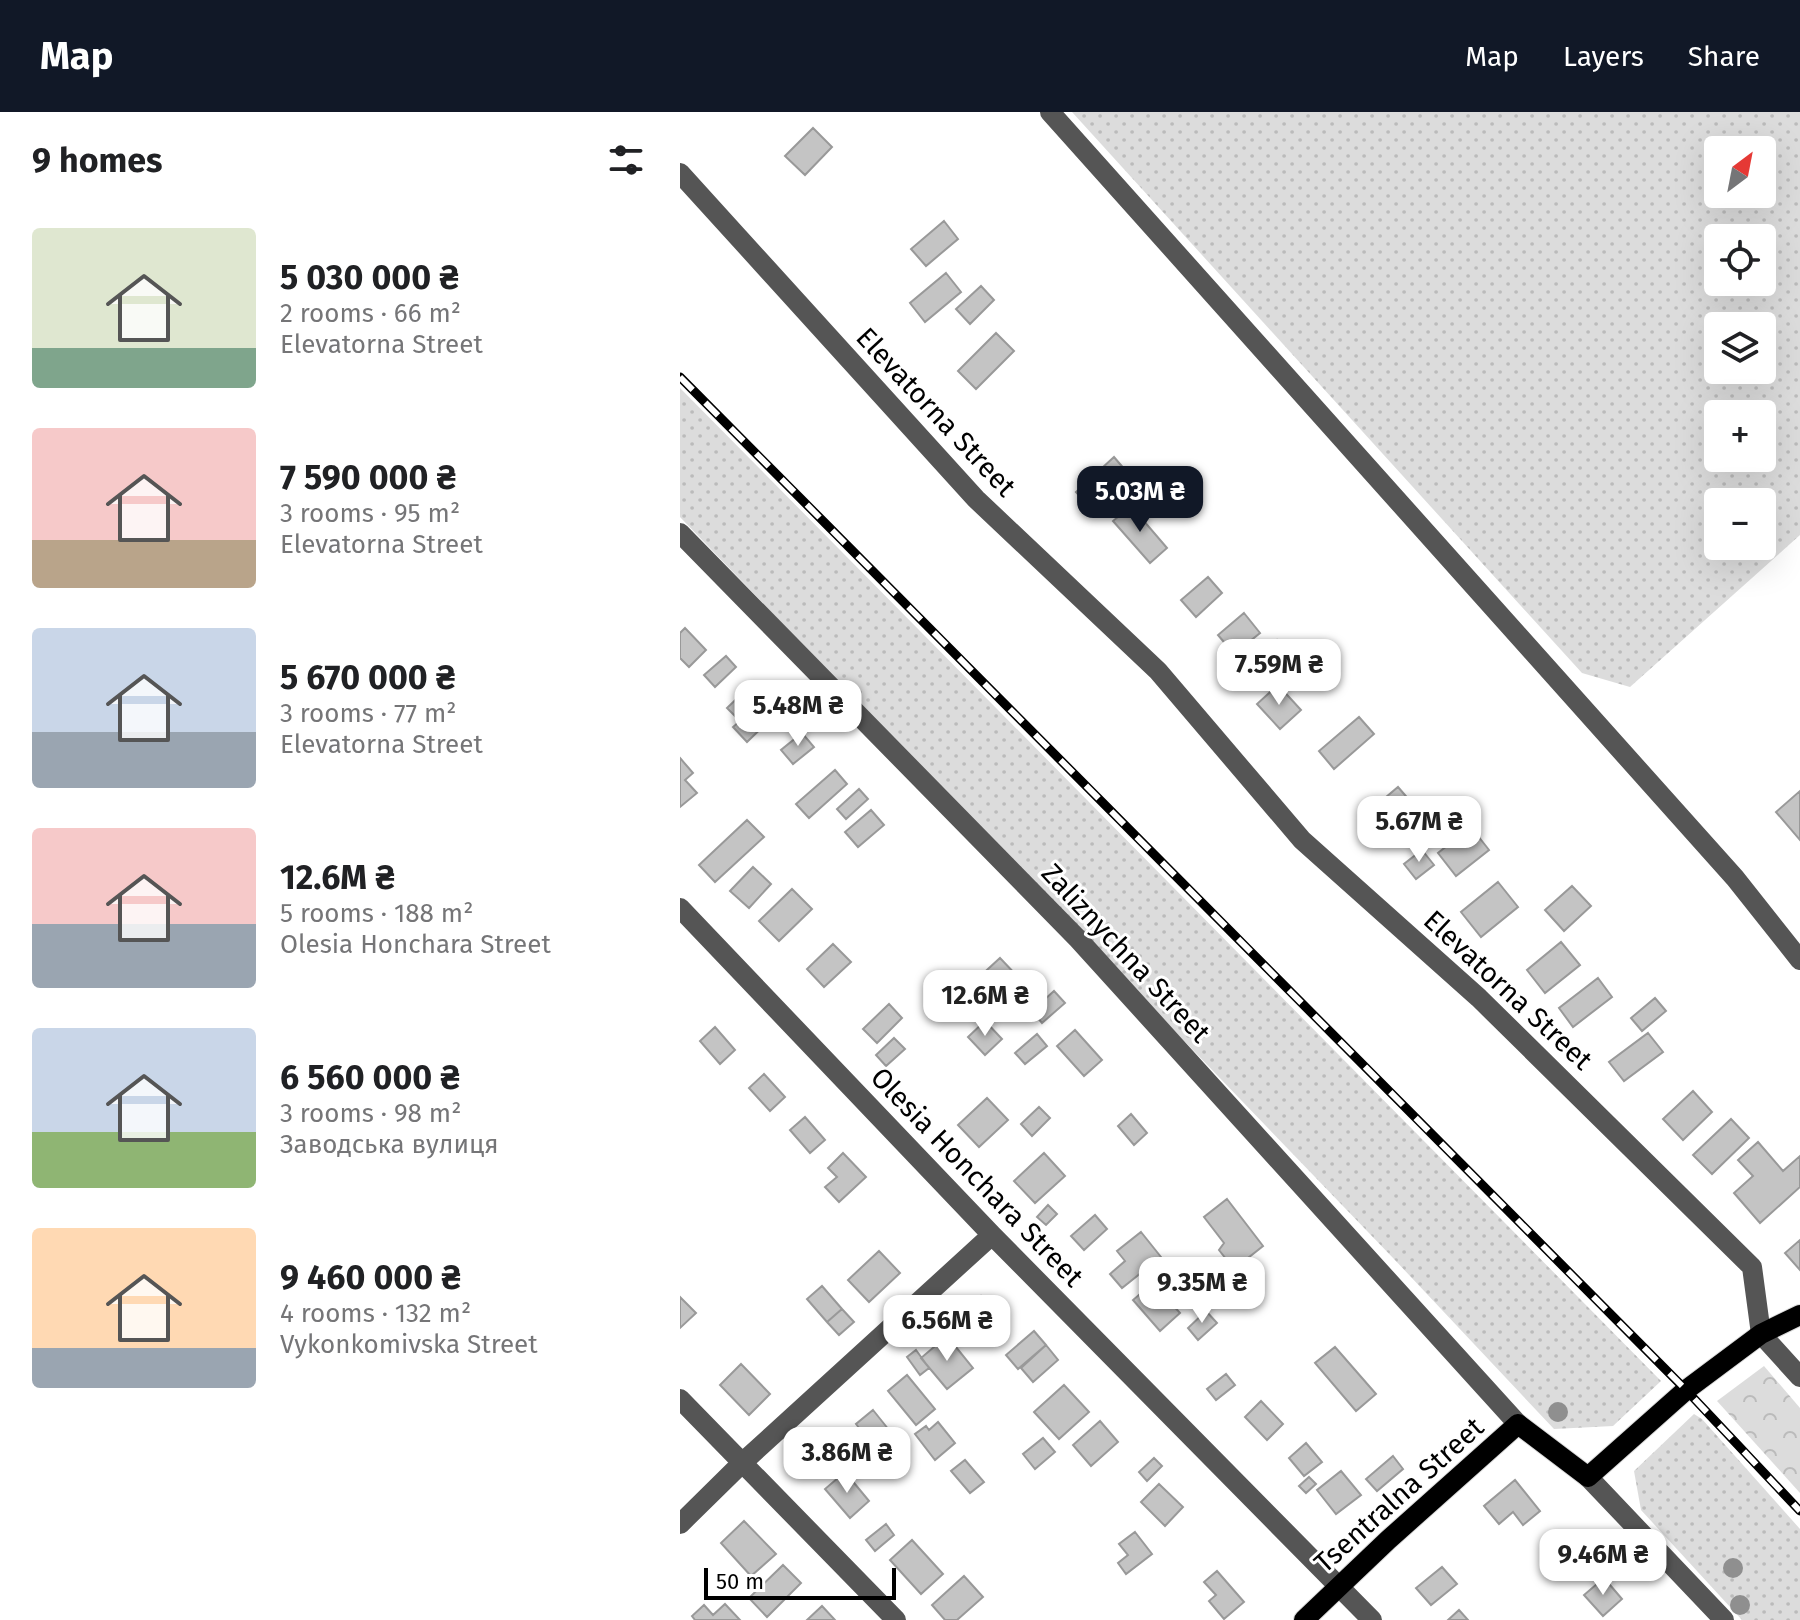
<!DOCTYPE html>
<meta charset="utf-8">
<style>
:root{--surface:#fff;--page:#f2f2f2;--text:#202124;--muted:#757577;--accent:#111827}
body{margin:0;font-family:"Fira Sans",sans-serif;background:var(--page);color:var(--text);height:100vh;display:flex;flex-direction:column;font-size:30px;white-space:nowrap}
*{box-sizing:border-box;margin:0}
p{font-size:26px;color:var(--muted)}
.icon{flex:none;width:44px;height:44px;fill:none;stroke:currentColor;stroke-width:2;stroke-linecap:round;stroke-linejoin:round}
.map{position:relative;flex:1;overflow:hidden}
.sheet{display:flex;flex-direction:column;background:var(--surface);width:680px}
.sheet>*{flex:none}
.needle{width:52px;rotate:32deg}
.fabs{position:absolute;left:1024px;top:24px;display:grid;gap:16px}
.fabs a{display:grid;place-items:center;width:72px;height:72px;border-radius:8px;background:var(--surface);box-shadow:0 8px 32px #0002;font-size:40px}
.scale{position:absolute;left:24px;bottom:20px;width:192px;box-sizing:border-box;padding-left:8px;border:4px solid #000;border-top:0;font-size:22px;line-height:28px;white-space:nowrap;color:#000;-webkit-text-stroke:6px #fff;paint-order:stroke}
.price{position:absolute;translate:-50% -68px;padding:0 18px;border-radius:16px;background:#fff;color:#222;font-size:26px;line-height:52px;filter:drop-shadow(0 2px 4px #0008)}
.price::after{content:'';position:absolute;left:50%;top:48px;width:24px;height:18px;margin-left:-12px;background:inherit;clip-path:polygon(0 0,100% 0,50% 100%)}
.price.on{background:var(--accent);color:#fff}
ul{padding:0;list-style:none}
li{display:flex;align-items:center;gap:24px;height:200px;padding:0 32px}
li span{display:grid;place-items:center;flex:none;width:224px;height:160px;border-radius:8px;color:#555}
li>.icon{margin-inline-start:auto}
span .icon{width:96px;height:96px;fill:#fffc;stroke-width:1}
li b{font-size:34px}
h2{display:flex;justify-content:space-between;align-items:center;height:96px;padding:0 32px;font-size:34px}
header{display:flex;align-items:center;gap:48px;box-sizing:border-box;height:112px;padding:0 40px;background:var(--accent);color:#fff}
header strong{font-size:38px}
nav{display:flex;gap:44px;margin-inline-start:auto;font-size:28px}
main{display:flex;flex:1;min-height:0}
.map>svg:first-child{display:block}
</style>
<header>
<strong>Map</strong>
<nav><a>Map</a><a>Layers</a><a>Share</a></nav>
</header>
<main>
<section class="sheet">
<h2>9 homes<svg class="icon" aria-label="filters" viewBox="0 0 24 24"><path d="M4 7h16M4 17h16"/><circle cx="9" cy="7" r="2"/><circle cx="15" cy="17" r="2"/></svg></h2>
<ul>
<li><span style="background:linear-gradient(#dfe7d0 75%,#7fa58c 0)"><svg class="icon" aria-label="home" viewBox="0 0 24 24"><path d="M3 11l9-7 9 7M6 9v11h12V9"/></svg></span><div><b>5 030 000 ₴</b><p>2 rooms · 66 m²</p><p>Elevatorna Street</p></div></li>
<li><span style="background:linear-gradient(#f6c9c9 70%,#b9a48a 0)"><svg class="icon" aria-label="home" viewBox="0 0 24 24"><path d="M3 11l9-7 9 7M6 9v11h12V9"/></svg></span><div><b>7 590 000 ₴</b><p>3 rooms · 95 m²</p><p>Elevatorna Street</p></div></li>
<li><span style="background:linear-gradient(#c9d6e8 65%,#9aa5b1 0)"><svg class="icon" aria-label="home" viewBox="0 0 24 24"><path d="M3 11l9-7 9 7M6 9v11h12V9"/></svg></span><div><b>5 670 000 ₴</b><p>3 rooms · 77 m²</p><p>Elevatorna Street</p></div></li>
<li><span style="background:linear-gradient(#f6c9c9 60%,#9aa5b1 0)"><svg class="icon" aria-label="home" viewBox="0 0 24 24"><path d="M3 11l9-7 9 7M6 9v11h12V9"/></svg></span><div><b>12.6M ₴</b><p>5 rooms · 188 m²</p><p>Olesia Honchara Street</p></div></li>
<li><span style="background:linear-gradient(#c9d6e8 65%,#8fb573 0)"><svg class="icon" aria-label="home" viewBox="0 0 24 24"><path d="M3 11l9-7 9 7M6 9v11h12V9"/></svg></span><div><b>6 560 000 ₴</b><p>3 rooms · 98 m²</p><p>Заводська вулиця</p></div></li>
<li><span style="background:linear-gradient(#ffd9b3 75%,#9aa5b1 0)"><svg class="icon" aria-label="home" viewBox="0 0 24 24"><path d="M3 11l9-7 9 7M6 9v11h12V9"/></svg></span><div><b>9 460 000 ₴</b><p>4 rooms · 132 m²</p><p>Vykonkomivska Street</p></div></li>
</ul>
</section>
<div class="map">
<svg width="1120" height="1508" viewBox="0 0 1120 1508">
<defs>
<pattern id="grass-dots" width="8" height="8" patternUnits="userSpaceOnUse" patternTransform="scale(2)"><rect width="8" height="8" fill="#dcdcdc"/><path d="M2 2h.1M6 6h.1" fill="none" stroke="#bbb" stroke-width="1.8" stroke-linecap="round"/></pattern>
<pattern id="forest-crowns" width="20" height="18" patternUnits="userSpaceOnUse" patternTransform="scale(2)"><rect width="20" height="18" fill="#dcdcdc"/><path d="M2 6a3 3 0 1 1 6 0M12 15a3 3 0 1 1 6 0" fill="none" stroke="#bbb"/></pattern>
</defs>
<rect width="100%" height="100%" fill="#fff"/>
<path fill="url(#grass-dots)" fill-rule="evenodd" d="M392 0H1120V423L950 575 902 561ZM1038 38H1082V82H1038ZM1038 126H1082V170H1038ZM1038 214H1082V258H1038ZM1038 302H1082V346H1038ZM1038 390H1082V434H1038Z
M0 276 981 1269 933 1314 874 1317 714 1147 0 405Z
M1014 1302 1022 1307 1120 1417V1508H1062L961 1398 954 1359Z"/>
<path fill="url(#forest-crowns)" d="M1084 1254 1120 1296V1381L1037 1289Z"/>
<path fill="#c4c4c4" stroke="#999" stroke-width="2" d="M133 16 152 35 125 63 105 44Z
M264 109 278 127 246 154 231 137Z
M266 161 281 180 245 210 230 191Z
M301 174 314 188 290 212 276 197Z
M316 221 334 239 296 277 278 259Z
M434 345 451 365 413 399 396 380Z
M451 394 487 436 470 451 433 409Z
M528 465 542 481 516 505 501 488Z
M564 501 580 521 554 542 538 523Z
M5 516 26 538 9 555 0 546V521Z
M597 528 613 548 580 575 564 555Z
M46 544 56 555 35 575 24 563Z
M598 573 621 598 600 617 577 592Z
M69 575 95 603 67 630 53 615 60 609 47 596Z
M679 605 694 622 654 657 639 639Z
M122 621 134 635 113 652 101 638Z
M0 646 13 661 5 668 17 681 0 695Z
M155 658 167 672 129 706 116 692Z
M718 675 737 697 713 718 693 696Z
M179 677 188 687 166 707 157 697Z
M1120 679V728L1096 700Z
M191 698 204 713 178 735 165 720Z
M67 708 84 725 35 770 19 753Z
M791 715 809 738 776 764 758 741Z
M742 738 754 753 736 767 724 752Z
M73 755 91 772 69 796 50 779Z
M818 770 838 795 801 825 781 800Z
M892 774 911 794 884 819 865 798Z
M112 777 132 797 99 829 79 809Z
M881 830 900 853 865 881 847 858Z
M153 832 171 850 144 875 127 857Z
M320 846 339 866 327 878 337 888 313 910 284 879Z
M262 863 274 878 261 889 249 875Z
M918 866 932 885 893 915 879 896Z
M374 879 385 891 362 911 352 899Z
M975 886 986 899 962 919 951 906Z
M209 892 222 906 197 931 183 917Z
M305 909 322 927 305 943 288 925Z
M35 915 55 938 40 952 20 929Z
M395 918 422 948 404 964 377 934Z
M968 921 983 940 944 969 929 950Z
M357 922 367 934 345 952 335 941Z
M214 926 225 937 206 954 196 943Z
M84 962 105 985 90 999 69 976Z
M1013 979 1032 1000 1003 1028 983 1007Z
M307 986 328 1008 299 1035 278 1013Z
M359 995 370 1006 352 1024 341 1012Z
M451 1002 467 1021 454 1033 438 1014Z
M125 1005 145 1028 130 1041 110 1018Z
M1051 1007 1069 1026 1032 1062 1013 1043Z
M1078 1030 1103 1059 1120 1044V1075L1080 1111 1054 1081 1073 1064 1058 1048Z
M163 1041 186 1065 159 1090 145 1075 157 1065 148 1056Z
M364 1041 385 1064 355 1091 334 1069Z
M547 1087 583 1134 554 1157 539 1138 544 1131 524 1105Z
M368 1093 377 1102 366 1113 357 1105Z
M415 1103 427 1117 404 1138 391 1124Z
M461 1120 481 1145 442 1176 430 1162 445 1149 437 1139Z
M1120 1128V1158L1105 1141Z
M199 1139 220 1161 189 1190 168 1168Z
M473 1171 500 1201 480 1219 453 1188Z
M142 1174 162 1197 147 1210 127 1187Z
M301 1184 323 1208 296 1232 275 1207Z
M0 1185 16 1201 0 1216Z
M162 1197 174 1210 159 1223 147 1210Z
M526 1199 537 1211 518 1228 508 1216Z
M354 1219 366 1233 338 1257 326 1243Z
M267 1224 293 1256 267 1277 241 1246Z
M366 1233 378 1248 353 1270 341 1256Z
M655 1235 696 1282 676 1299 635 1251Z
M236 1238 249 1256 240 1263 227 1245Z
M61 1252 90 1282 69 1303 40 1273Z
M546 1262 555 1273 536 1288 527 1277Z
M227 1263 255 1297 236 1313 208 1279Z
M384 1273 409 1300 379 1327 354 1300Z
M581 1289 603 1312 587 1328 565 1305Z
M193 1298 213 1323 196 1337 176 1312Z
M420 1309 438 1330 411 1354 393 1333Z
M258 1310 275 1331 255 1348 235 1322 246 1314 249 1318Z
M363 1326 375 1340 355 1357 343 1342Z
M626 1331 642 1350 624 1364 609 1346Z
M713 1344 723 1357 697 1379 686 1367Z
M474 1346 482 1354 467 1369 459 1360Z
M285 1348 304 1370 290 1381 271 1359Z
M661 1359 681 1383 656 1402 637 1378Z
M165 1360 189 1389 170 1406 145 1377Z
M629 1365 636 1372 626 1381 619 1374Z
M835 1368 860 1399 843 1413 833 1400 819 1412 804 1394Z
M479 1372 503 1395 485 1414 461 1390Z
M64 1409 96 1442 71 1464 41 1431Z
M206 1412 214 1423 195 1439 186 1428Z
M455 1420 472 1442 446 1462 438 1451 448 1443 439 1432Z
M232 1428 263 1462 241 1482 210 1448Z
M103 1453 121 1471 87 1505 69 1486Z
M762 1455 777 1472 751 1493 736 1476Z
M537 1459 564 1490 544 1507 529 1489 536 1483 524 1470Z
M284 1464 303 1485 277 1508H265L252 1493Z
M924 1466 942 1487 923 1504 904 1483Z
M45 1492 60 1508H15L12 1504 24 1493 33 1503Z
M142 1494 155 1508H127Z
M779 1498 788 1508H768Z"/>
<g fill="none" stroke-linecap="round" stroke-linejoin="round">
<defs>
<path id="major" d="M624 1508 708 1428 838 1312 908 1365 1006 1278 1081 1222 1120 1203"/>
</defs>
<use href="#major" stroke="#dbdbdb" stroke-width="22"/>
<path stroke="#555" stroke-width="20" d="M370 0 1055 766 1120 848
M0 61 296 387 478 559 622 728 799 886 1072 1155 1081 1222 1120 1265
M0 421 398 827 838 1312
M0 796 312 1123 692 1508
M0 1287 216 1508
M908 1365 1044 1508
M0 1412 62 1351 312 1123"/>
<use href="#major" stroke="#000" stroke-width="20"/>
<defs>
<path id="rail" d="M0 265 1006 1278 1120 1399"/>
</defs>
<use href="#rail" stroke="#000" stroke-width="9"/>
<use href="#rail" stroke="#fff" stroke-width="6" stroke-dasharray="18" stroke-linecap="butt"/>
</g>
<g fill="#8f8f8f">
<circle cx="878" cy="1300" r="10"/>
<circle cx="1053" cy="1456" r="10"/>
<circle cx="1060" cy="1493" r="10"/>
</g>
<g text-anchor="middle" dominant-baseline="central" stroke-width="6" stroke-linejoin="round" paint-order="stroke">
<g font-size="28" fill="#000" stroke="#fff">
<text transform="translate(256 300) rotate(47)">Elevatorna Street</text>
<text transform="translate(446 841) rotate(47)">Zaliznychna Street</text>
<text transform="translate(828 878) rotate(43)">Elevatorna Street</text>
<text transform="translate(297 1065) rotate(46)">Olesia Honchara Street</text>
<text transform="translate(719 1383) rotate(-42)">Tsentralna Street</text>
</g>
</g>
</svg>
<div class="fabs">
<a><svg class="needle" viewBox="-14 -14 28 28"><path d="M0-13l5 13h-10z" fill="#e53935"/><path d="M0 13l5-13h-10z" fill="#757577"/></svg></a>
<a><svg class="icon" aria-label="locate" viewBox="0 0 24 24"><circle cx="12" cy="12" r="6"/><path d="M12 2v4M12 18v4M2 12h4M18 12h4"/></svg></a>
<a><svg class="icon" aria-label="layers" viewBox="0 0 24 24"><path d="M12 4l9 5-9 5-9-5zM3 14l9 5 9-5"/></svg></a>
<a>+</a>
<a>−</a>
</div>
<div class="scale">50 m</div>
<b class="price on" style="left:460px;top:422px">5.03M ₴</b>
<b class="price" style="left:599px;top:595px">7.59M ₴</b>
<b class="price" style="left:118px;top:636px">5.48M ₴</b>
<b class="price" style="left:739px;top:752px">5.67M ₴</b>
<b class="price" style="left:305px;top:926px">12.6M ₴</b>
<b class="price" style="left:522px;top:1213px">9.35M ₴</b>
<b class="price" style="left:267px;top:1251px">6.56M ₴</b>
<b class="price" style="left:167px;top:1383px">3.86M ₴</b>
<b class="price" style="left:923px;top:1485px">9.46M ₴</b>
</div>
</main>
